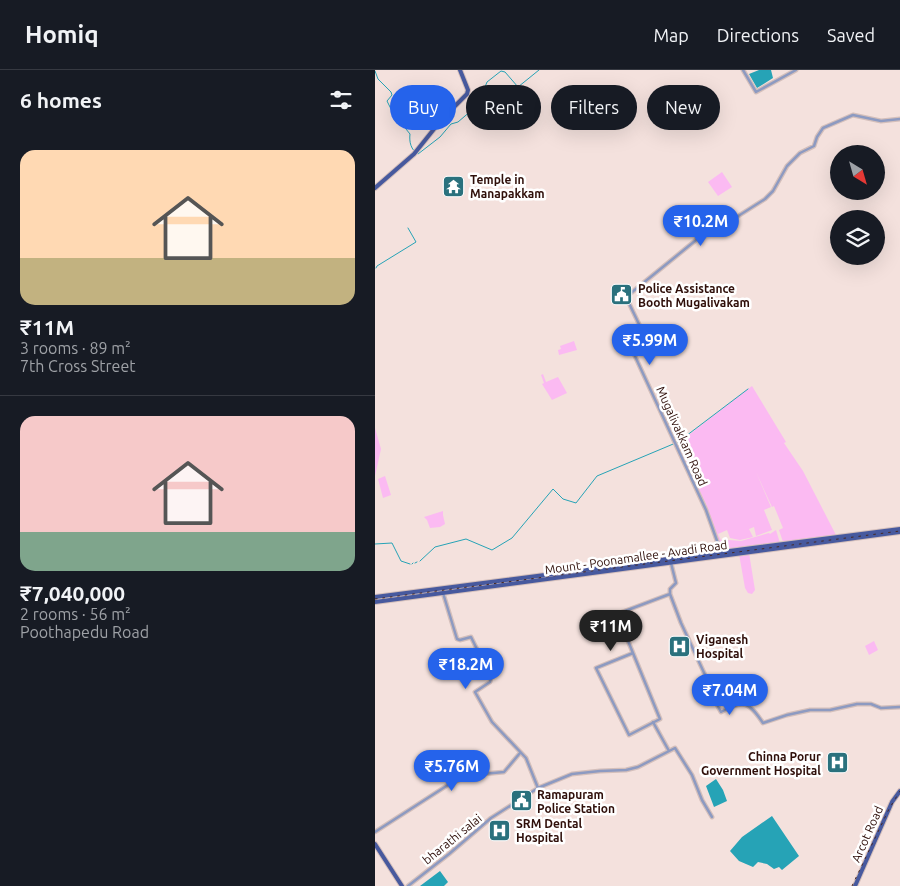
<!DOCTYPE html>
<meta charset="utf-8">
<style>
:root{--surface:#171b24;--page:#242831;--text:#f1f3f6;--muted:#9ea1a6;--line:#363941;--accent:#2563eb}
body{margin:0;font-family:Ubuntu,sans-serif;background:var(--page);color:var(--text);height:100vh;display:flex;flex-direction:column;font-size:19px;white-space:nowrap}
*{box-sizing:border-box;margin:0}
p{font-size:16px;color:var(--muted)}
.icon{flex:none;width:28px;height:28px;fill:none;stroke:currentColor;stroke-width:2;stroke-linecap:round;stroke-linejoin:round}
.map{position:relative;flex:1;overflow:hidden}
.sheet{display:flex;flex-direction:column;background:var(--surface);width:375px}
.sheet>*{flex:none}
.hud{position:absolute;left:15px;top:15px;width:435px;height:45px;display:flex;gap:10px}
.needle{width:32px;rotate:143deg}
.controls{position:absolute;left:455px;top:75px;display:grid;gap:10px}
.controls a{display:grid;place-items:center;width:55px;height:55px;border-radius:50%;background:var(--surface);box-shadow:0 5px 20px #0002;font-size:25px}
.price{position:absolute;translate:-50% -42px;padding:0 11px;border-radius:18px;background:var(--accent);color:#fff;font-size:16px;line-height:32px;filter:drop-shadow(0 1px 2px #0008)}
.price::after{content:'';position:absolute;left:50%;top:30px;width:15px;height:11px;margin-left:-8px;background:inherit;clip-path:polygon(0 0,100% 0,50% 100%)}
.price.current{background:#222;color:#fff}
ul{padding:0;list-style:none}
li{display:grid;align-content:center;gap:10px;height:265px;padding:0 20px}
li+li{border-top:1px solid var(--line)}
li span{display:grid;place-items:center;height:155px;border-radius:15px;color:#555}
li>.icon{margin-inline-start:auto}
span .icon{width:90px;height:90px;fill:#fffc;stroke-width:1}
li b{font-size:21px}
h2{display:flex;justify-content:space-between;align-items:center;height:60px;padding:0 20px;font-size:21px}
.pill{padding:0 18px;border-radius:22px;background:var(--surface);box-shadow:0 5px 20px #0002;font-size:18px;line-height:45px}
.pill.current{background:var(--accent);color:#fff}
header{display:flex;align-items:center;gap:30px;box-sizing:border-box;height:70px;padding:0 25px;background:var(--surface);border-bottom:1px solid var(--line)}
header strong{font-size:24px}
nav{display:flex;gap:28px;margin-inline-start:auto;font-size:18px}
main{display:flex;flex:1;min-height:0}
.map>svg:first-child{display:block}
</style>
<header>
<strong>Homiq</strong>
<nav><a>Map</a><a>Directions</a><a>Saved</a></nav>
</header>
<main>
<section class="sheet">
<h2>6 homes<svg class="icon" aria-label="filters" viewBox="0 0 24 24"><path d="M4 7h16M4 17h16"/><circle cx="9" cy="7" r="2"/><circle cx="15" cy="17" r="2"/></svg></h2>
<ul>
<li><span style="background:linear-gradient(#ffd9b3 70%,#c2b280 0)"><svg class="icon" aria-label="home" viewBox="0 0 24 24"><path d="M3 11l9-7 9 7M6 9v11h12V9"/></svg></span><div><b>₹11M</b><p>3 rooms · 89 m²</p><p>7th Cross Street</p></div></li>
<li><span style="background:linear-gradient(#f6c9c9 75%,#7fa58c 0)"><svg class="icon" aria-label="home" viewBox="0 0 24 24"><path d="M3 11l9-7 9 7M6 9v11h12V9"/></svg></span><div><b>₹7,040,000</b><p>2 rooms · 56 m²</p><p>Poothapedu Road</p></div></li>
</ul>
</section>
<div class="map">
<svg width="525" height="816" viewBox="0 0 525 816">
<rect width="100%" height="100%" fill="#f4e1dd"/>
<path fill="#fbbaf2" d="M347 102 357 117 343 126 333 112Z
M199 271 202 280 184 285 183 280 186 279 185 276Z
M168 304 171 312 183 307 192 323 177 330 167 314 169 313 166 305Z
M377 316 411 372 409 373 428 401 461 465 408 472 404 460 408 458 399 436 397 437 381 402 396 437 389 440 397 460 381 466 379 457 374 459 378 467 365 470 355 468 352 460 343 464 347 472 354 470 366 471 394 463 395 464 401 460 405 473 347 480 331 434 302 374Z
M0 358 6 379 0 406Z
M10 406 16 425 8 428 3 409Z
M68 441V445L70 454 65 457 55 458 52 450 49 447Z
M374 483 380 520 377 524 373 523 370 518 364 484Z
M499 571 503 580 494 585 490 576Z"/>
<path fill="#26a3b6" d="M384 0H396L398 8 382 18 374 4Z
M341 709 348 720 352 731 339 737 331 716Z
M397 746 424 786 407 800 404 797 399 799 392 794 383 792 378 797 364 791 355 781 367 767Z
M65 801 73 812 69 816H45Z"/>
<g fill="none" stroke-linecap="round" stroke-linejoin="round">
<path stroke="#26a3b6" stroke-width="1" d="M0 1 3 9 16 22 17 25 12 31 18 43 35 64C34 72 36 80 43 84L65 67 76 54 83 52 97 40 104 32 112 12 126 1 130 2 143 17 164 0
M1 198 2 196 41 172 33 158
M0 474 17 473 26 491 35 494
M45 491 60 477 91 469 117 480 137 468 178 419 188 429 201 433 222 406 303 372 373 319
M40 493 42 492
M37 494 38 493"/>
<defs>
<path id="minor" d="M368 0 381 22 421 0
M346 482 331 440 259 284 275 277 251 227 326 166 349 155 390 129 398 121 412 96 425 83 439 76 442 67 448 58 478 45 506 51 525 49
M296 493 301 513 295 519V524L306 553 331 607 333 618 346 642C369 629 374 632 388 653L412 645 435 640H455L482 634H496L506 638 525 637
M68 523 82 569 85 570 96 567 116 608 115 612 100 622 117 652 151 688 163 718
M258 583 221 598 254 665 285 649 242 544 295 524
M278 652 294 681
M0 762 76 713 97 705 129 702 145 683
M33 816 74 784 116 748 163 718 197 704 225 701 251 700 263 697 300 678 317 705 327 730 337 747"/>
<path id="major" d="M0 118 39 84 67 49 92 24 93 20 85 0
M0 527 525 459
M0 532 525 462
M0 774 27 816
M480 816 517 732 525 721"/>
</defs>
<use href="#minor" stroke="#d4bfbb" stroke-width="5"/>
<use href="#major" stroke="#d4bfbb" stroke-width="6"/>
<use href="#minor" stroke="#8d9ac1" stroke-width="2.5"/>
<use href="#major" stroke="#47599e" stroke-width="4"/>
<path stroke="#462823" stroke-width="1" stroke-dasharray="2.5 5" stroke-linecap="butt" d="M0 529 525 461
M477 816 514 739 525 721"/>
</g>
<defs>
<symbol id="temple-square" viewBox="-11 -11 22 22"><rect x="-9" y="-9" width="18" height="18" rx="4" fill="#2a717d" stroke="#fff"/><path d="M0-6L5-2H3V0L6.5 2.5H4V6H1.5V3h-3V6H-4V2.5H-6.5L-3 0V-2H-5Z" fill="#fff"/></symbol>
<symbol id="civic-square" viewBox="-11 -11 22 22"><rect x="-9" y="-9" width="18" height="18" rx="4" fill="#2a717d" stroke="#fff"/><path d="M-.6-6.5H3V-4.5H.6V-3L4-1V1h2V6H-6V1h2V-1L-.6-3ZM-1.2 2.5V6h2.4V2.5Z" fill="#fff"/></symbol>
<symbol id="hospital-square" viewBox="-11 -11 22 22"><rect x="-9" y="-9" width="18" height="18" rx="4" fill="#2a717d" stroke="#fff"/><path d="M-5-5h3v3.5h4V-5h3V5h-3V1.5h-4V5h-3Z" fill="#fff"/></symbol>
</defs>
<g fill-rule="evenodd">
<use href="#temple-square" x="66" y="104" width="25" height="25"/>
<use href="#civic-square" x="234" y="212" width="25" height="25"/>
<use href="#hospital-square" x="292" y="564" width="25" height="25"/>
<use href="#hospital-square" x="450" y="680" width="25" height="25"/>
<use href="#civic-square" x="134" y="718" width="25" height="25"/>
<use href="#hospital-square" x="112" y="748" width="25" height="25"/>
</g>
<g text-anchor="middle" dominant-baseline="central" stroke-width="5" stroke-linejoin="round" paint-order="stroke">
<g font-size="12" font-weight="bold" fill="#2f0f0a" stroke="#fff" text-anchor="start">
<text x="95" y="109">Temple in<tspan x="95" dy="14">Manapakkam</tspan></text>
<text x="263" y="218">Police Assistance<tspan x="263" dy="14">Booth Mugalivakam</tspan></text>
<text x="321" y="569">Viganesh<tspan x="321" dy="14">Hospital</tspan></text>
<text x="446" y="686" text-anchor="end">Chinna Porur<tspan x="446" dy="14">Government Hospital</tspan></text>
<text x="162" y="724">Ramapuram<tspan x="162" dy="14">Police Station</tspan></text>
<text x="141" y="753">SRM Dental<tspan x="141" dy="14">Hospital</tspan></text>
</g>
<g font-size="12" fill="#2f0f0a" stroke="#fff">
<text transform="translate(307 366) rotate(66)">Mugalivakkam Road</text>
<text transform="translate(261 487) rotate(-8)">Mount - Poonamallee - Avadi Road</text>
<text transform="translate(492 764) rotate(-66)">Arcot Road</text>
<text transform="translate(77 769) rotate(-39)">bharathi salai</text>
</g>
</g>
</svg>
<div class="controls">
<a><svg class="needle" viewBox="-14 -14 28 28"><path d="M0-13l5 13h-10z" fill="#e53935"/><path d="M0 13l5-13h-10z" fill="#9ea1a6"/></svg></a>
<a><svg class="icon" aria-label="layers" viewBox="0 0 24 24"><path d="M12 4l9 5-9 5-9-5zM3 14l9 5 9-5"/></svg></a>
</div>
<b class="price" style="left:326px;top:177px">₹10.2M</b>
<b class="price" style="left:275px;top:296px">₹5.99M</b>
<b class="price current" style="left:236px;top:582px">₹11M</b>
<b class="price" style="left:91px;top:620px">₹18.2M</b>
<b class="price" style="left:355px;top:646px">₹7.04M</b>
<b class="price" style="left:77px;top:722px">₹5.76M</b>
<div class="hud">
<a class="pill current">Buy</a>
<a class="pill">Rent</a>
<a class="pill">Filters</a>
<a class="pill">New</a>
</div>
</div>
</main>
